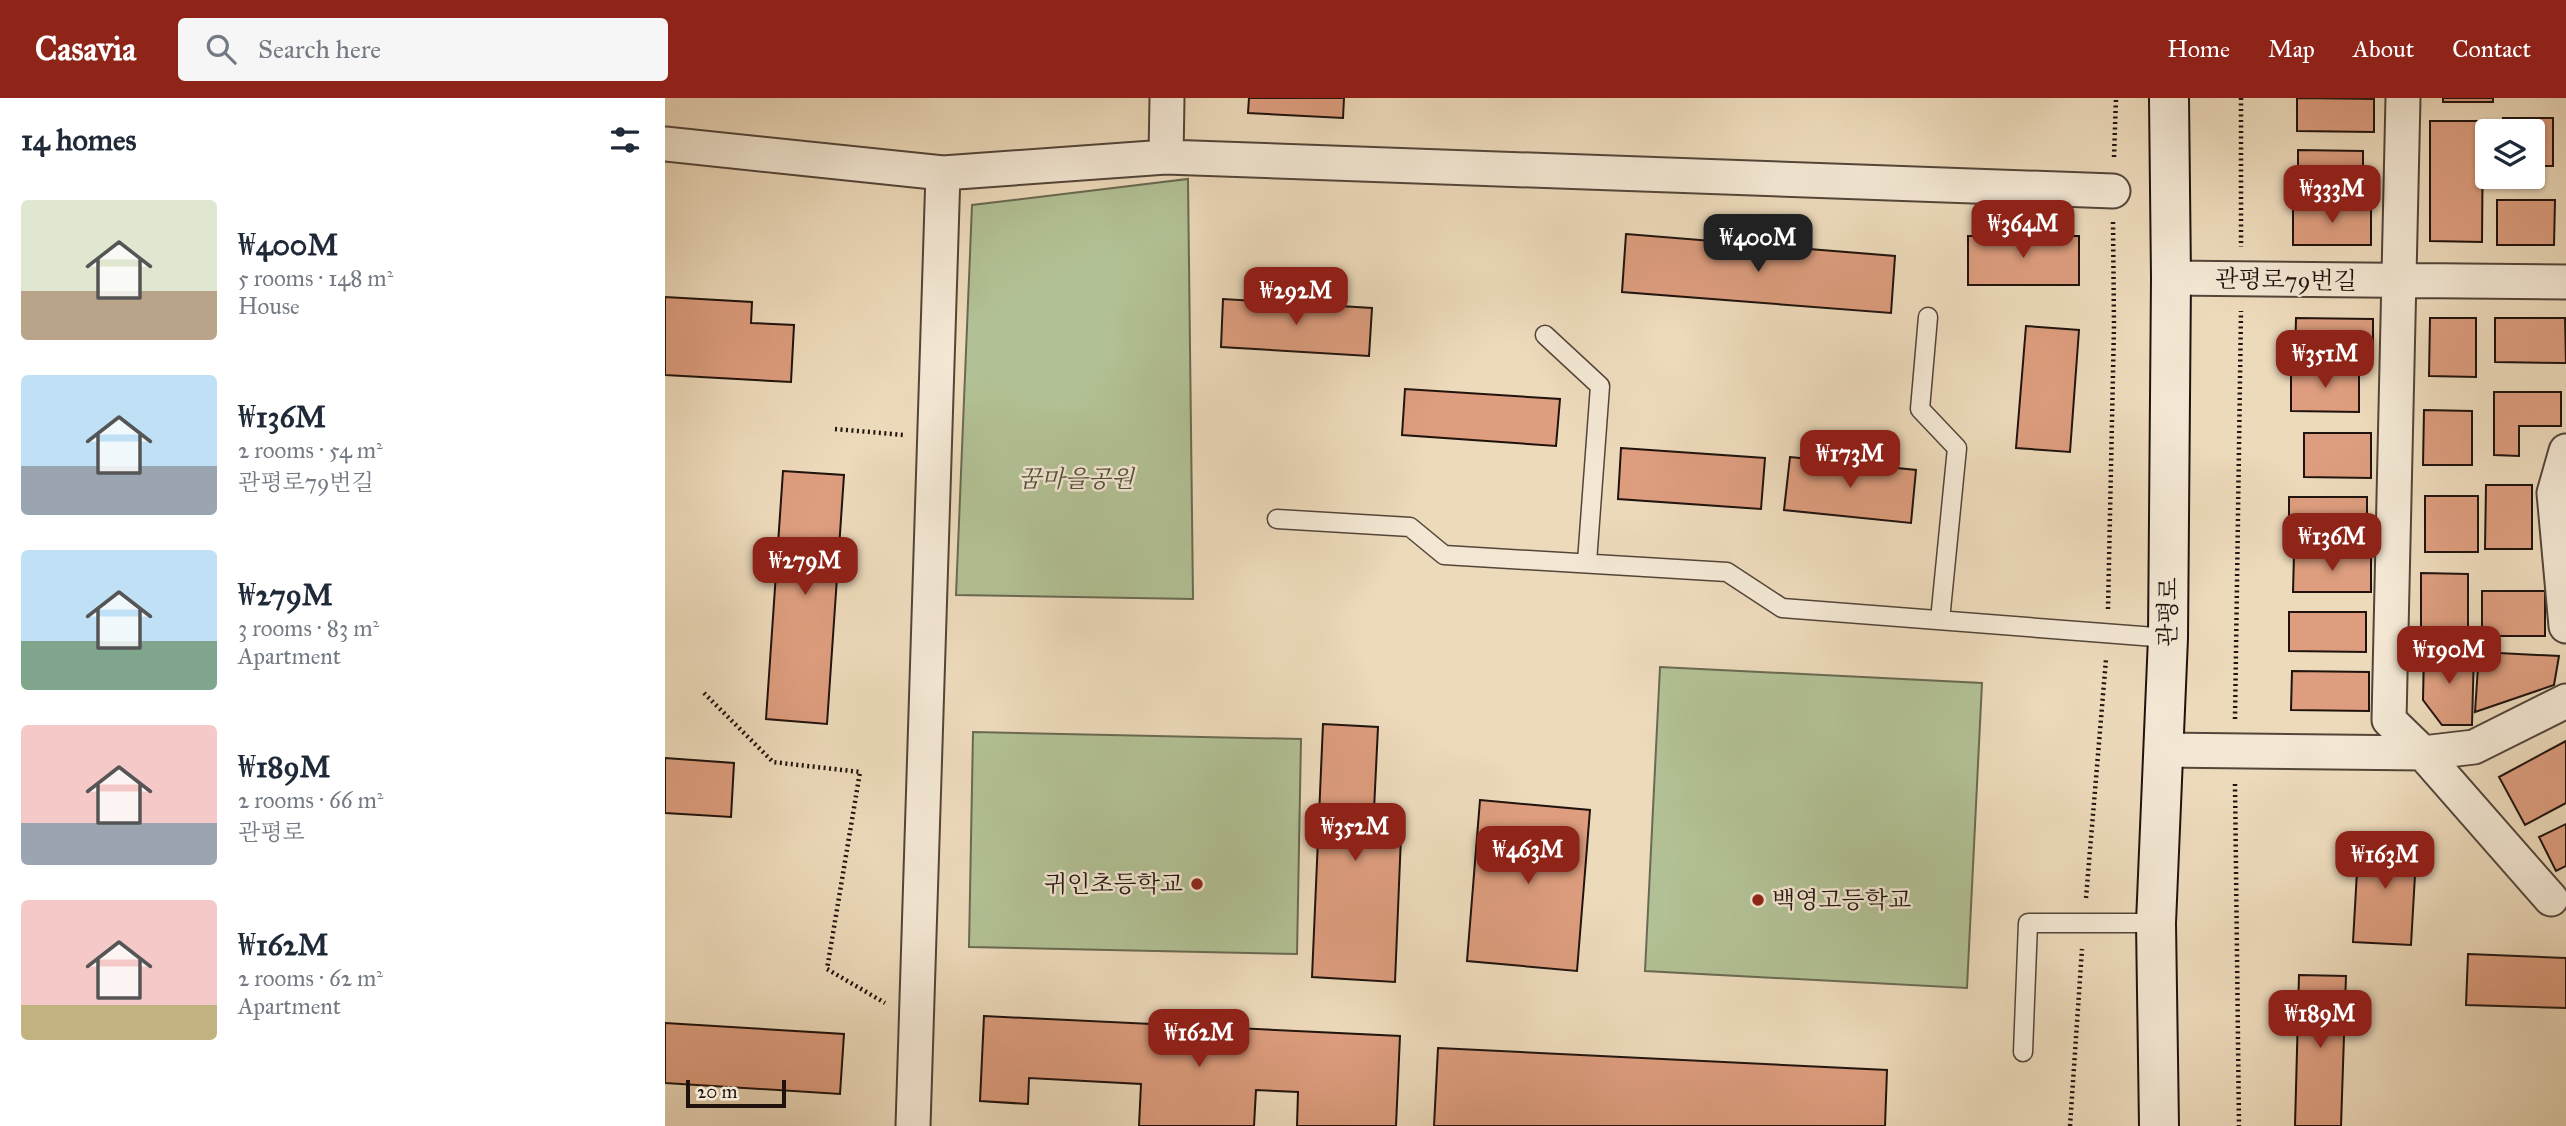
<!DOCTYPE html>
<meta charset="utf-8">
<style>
:root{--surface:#fff;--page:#f6f6f7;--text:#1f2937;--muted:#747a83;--accent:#8f2418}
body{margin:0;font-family:"IM FELL Great Primer","Noto Serif KR",serif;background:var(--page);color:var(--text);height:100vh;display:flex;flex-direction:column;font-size:26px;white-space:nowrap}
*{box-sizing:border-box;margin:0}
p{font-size:23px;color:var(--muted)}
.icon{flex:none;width:38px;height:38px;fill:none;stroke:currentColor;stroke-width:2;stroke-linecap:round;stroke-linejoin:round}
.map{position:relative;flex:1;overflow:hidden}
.details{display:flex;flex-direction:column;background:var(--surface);width:665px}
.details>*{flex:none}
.fabs{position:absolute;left:1810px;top:21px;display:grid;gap:14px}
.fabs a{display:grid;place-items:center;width:70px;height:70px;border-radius:7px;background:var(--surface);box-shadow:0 2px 5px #0004;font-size:35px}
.scale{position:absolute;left:21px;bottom:18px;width:100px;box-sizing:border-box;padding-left:7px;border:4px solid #20130e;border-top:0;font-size:19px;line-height:24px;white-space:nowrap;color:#20130e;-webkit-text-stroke:5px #f3e7d3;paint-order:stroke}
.price{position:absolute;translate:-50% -60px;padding:0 16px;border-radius:14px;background:var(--accent);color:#fff;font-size:23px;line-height:46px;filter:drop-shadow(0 2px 4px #0008)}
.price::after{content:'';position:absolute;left:50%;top:42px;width:21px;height:16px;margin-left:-10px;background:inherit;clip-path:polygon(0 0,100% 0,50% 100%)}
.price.on{background:#222;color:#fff}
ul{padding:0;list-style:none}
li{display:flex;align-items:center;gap:21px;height:175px;padding:0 21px}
li span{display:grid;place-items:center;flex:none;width:196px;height:140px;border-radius:7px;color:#555}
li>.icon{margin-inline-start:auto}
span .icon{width:84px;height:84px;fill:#fffc;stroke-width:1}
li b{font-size:30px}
h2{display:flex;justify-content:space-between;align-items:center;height:84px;padding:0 21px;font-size:30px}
header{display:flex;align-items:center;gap:42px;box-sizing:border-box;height:98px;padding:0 35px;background:var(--accent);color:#fff}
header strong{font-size:33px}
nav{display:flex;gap:38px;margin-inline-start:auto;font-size:24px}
.search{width:490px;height:63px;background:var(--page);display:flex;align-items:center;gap:18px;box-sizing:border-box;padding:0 24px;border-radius:7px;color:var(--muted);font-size:26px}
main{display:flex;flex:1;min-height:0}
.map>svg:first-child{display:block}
</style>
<header>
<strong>Casavia</strong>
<div class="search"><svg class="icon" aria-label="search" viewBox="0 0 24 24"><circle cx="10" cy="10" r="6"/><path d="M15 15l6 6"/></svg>Search here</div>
<nav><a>Home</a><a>Map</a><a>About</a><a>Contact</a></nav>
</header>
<main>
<section class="details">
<h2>14 homes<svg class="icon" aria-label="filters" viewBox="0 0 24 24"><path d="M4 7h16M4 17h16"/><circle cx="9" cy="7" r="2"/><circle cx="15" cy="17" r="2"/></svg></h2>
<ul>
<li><span style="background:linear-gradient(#dfe7d0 65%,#b9a48a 0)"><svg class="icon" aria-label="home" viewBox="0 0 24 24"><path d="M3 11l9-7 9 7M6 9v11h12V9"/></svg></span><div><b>₩400M</b><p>5 rooms · 148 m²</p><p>House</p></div></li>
<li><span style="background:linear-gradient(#bfe0f5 65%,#9aa5b1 0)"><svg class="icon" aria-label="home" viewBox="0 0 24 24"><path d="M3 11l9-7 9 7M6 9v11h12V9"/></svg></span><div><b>₩136M</b><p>2 rooms · 54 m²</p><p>관평로79번길</p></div></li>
<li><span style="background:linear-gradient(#bfe0f5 65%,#7fa58c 0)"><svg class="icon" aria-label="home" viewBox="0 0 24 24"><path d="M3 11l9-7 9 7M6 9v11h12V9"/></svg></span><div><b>₩279M</b><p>3 rooms · 83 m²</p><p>Apartment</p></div></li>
<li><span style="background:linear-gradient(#f6c9c9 70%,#9aa5b1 0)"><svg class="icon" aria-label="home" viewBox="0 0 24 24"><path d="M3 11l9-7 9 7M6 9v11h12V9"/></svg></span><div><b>₩189M</b><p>2 rooms · 66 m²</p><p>관평로</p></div></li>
<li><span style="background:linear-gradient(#f6c9c9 75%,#c2b280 0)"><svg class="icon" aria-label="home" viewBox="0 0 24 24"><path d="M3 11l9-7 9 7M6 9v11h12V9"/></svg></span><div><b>₩162M</b><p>2 rooms · 62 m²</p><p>Apartment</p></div></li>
</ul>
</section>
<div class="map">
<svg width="1901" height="1028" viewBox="0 0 1901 1028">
<rect width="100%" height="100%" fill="#eddabb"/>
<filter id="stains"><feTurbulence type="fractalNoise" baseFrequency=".00286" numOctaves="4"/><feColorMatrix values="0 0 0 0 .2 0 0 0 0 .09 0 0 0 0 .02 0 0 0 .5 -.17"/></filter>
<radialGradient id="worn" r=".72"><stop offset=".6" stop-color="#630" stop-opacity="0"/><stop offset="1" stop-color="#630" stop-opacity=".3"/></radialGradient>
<path fill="#b2c195" stroke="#696a52" stroke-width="2" d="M523 81 528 501 291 497 307 107Z
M995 569 1317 585 1302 890 980 873Z
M308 634 636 641 632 856 304 849Z"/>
<path fill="#dd9d7e" stroke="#20130e" stroke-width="2" d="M584 0H679L678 20 583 15Z
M1632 0 1709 1V34L1632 33Z
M1778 0H1828V4H1778Z
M1838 20H1888V68H1867V33H1838Z
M1765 23H1818L1817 144 1765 143Z
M1633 52 1698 53V92L1633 91Z
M1832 102H1890L1889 147H1832Z
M1628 107 1706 108V147H1628Z
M961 136 1230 158 1226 215 957 194Z
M1303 138H1414V187H1303Z
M0 199 87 204 86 225 129 227 126 284 0 277Z
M558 201 707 210 704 258 556 249Z
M1631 220 1708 221V260H1630Z
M1765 220H1811V279L1764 278Z
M1830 220H1900L1901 265 1830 264Z
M1361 228 1414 232 1405 354 1351 350Z
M1626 269 1694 270V314L1626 313Z
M740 291 895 301 891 348 737 337Z
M1829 294H1896V328H1854V358L1829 357Z
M1759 312 1807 313V367H1758Z
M1639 335H1706V380L1639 379Z
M956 350 1100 360 1096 411 953 401Z
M1125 359 1251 372 1246 425 1119 412Z
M118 373 179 377 162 626 101 621Z
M1821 387H1867V451H1820Z
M1760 398H1813V454H1760Z
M1624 399H1702V439L1624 438Z
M1629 455H1706V494H1628Z
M1756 475 1803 476V536H1756Z
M1817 493H1880V538H1817Z
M1624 514H1701V554L1624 553Z
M1759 552 1809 553 1807 627H1777L1758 602Z
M1814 554 1894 558 1889 587 1810 614Z
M1627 573 1704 574V613L1626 612Z
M658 626 713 629 709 712 737 714 730 884 647 879Z
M1901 643V705L1860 727 1834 679Z
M0 660 69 665 66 719 0 715Z
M815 702 925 712 912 873 802 863Z
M1901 726V768L1891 773 1874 739Z
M1694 738 1752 742 1746 847 1688 844Z
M1803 856 1901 860V910L1801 907Z
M1634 877 1681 878 1676 1028H1630Z
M319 918 735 938 731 1028H632L633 994 591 992 589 1028H474L476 986 364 980 363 1006 315 1003Z
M0 925 179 936 175 996 0 985Z
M773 950 1222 972 1220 1028H769Z"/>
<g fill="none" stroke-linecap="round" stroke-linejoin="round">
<defs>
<path id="lane" d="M1263 219 1255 311 1292 350 1275 522
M880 237 935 288 922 464
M612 421 745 429 779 457 1062 474 1117 510 1503 540
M1358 954 1363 825H1491"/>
<path id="street" d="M1738 0 1724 622 1758 655 1886 801
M0 46 278 75 501 59 1448 93
M501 59 502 0
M1506 180 1901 184
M1901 353 1889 395 1901 528
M1499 652 1758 655 1809 649 1901 603
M248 1028 278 75"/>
<path id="secondary" d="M1494 1028 1491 825 1503 540 1506 180 1504 0"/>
</defs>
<use href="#lane" stroke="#534539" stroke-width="21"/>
<use href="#street" stroke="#534539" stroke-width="37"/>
<use href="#secondary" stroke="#20130e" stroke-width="42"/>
<path stroke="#20130e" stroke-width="4.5" stroke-dasharray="2 3.5" stroke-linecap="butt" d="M1576 0V149
M1449 59 1451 0
M170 331 239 337
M1443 511 1449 228 1448 124
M39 595 108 664 195 674 162 871 220 905
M1570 621 1576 213
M1570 686 1574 1028
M1421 800 1441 561
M1405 1028 1417 851"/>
<use href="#lane" stroke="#f3e7d3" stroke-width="18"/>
<use href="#street" stroke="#f3e7d3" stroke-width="33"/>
<use href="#secondary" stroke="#f3e7d3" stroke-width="38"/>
</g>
<g fill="#8f2418" stroke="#f3e7d3" stroke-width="2.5">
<circle cx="532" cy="786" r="7"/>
<circle cx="1093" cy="802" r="7"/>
</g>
<g text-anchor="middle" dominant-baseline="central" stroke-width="5" stroke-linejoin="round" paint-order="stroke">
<g font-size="24" fill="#20130e" stroke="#f3e7d3">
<text transform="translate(1621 182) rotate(1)">관평로79번길</text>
<text transform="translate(1503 514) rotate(-89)">관평로</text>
</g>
<g font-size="24" font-style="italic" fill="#53503d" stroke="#f3e7d3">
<text x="411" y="381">꿈마을공원</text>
</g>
<g font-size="24" fill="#20130e" stroke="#f3e7d3" text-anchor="end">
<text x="518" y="786">귀인초등학교</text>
<text x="1107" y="802" text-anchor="start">백영고등학교</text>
</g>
</g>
<rect width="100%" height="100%" filter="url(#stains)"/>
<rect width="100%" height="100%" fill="url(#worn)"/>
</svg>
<div class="fabs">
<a><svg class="icon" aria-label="layers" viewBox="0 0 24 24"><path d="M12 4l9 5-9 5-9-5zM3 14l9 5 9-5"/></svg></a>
</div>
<div class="scale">20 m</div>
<b class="price" style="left:1667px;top:127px">₩333M</b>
<b class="price" style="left:1358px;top:162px">₩364M</b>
<b class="price on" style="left:1093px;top:176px">₩400M</b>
<b class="price" style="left:631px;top:229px">₩292M</b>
<b class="price" style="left:1660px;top:292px">₩351M</b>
<b class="price" style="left:1185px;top:392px">₩173M</b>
<b class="price" style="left:1667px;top:475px">₩136M</b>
<b class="price" style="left:140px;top:499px">₩279M</b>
<b class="price" style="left:1784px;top:588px">₩190M</b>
<b class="price" style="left:690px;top:765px">₩352M</b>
<b class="price" style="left:863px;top:788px">₩463M</b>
<b class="price" style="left:1720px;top:793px">₩163M</b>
<b class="price" style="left:1655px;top:952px">₩189M</b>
<b class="price" style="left:534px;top:971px">₩162M</b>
</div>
</main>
